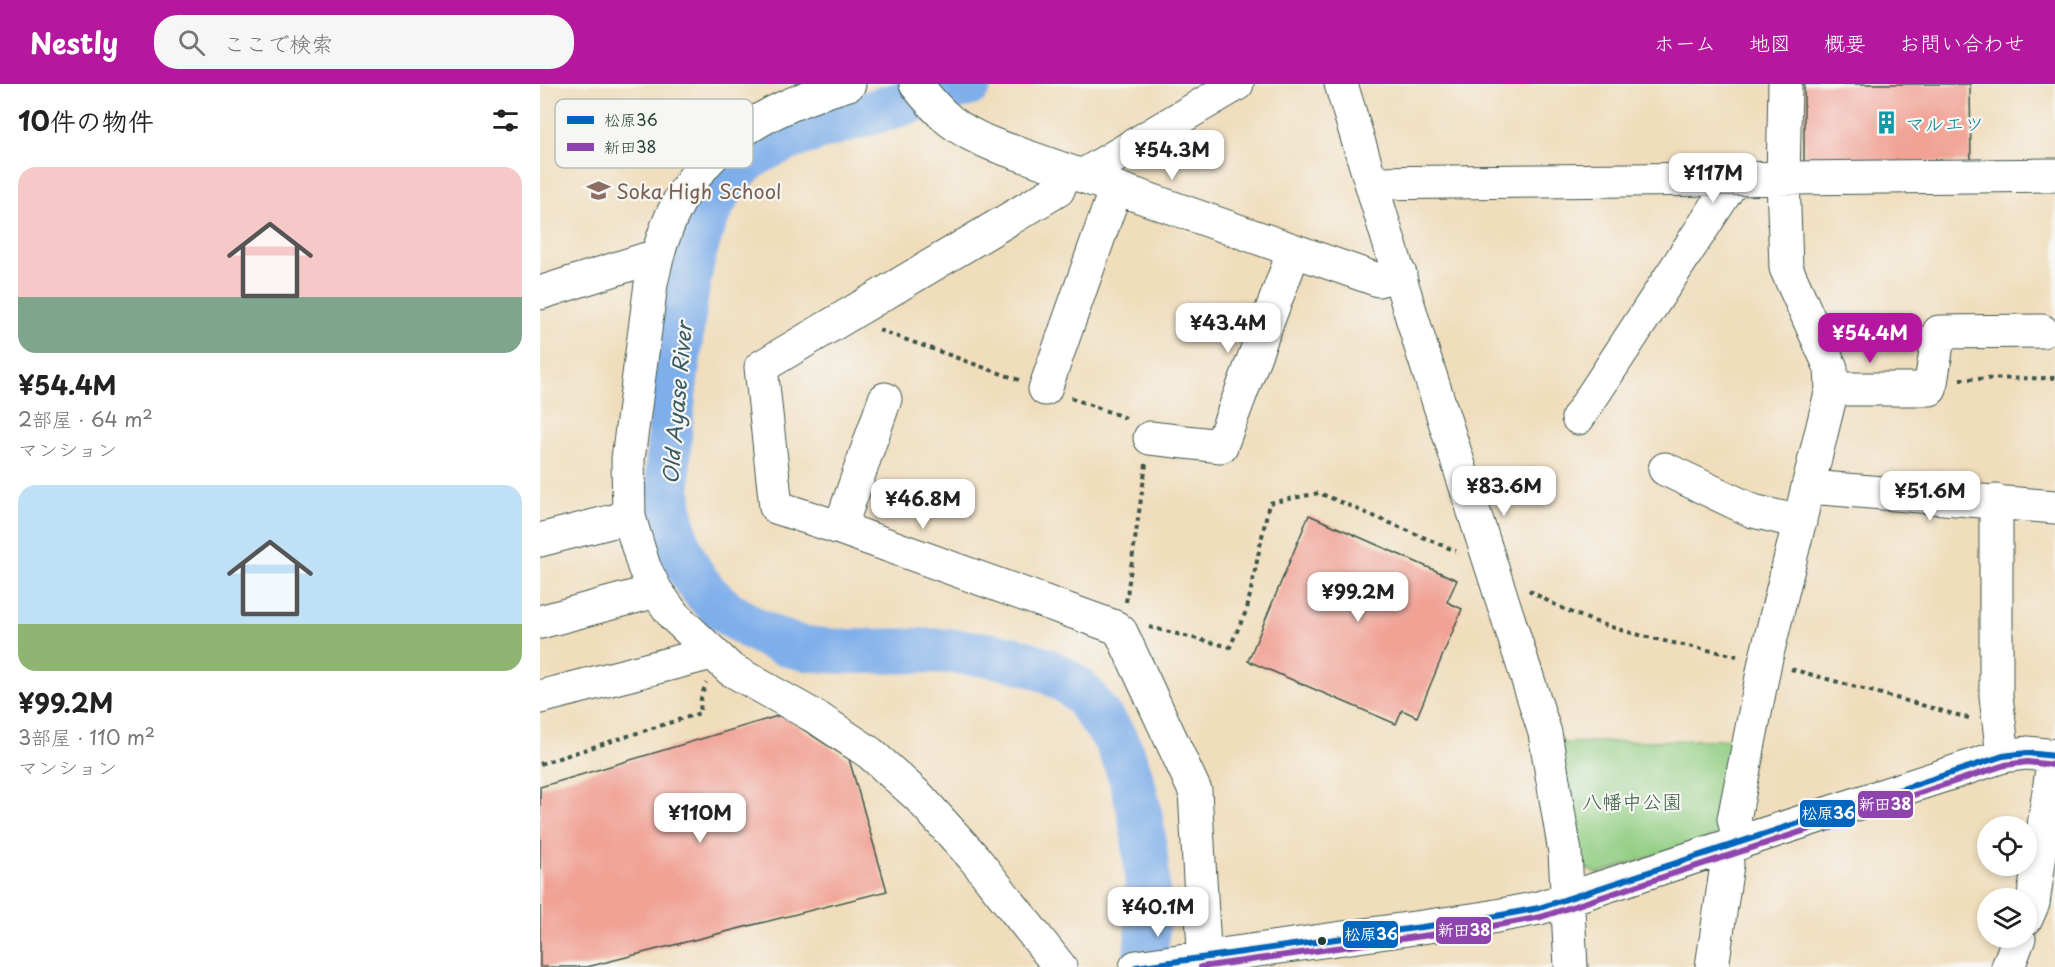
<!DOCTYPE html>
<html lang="ja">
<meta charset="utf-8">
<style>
:root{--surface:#fff;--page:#f6f6f6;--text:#222;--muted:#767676;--accent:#b5179e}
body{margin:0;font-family:"Playpen Sans","Klee One",sans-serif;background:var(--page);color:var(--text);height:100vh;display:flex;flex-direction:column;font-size:22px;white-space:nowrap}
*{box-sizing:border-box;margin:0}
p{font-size:20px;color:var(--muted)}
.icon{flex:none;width:33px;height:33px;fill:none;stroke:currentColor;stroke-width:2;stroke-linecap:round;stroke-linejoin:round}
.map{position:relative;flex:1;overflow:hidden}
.sheet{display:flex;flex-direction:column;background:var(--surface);width:540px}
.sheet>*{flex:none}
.tools{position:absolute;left:1437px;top:732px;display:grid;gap:12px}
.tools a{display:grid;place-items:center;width:60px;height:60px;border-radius:50%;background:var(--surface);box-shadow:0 3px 9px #0003;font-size:30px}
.price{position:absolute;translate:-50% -51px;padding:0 14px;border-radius:12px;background:#fff;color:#222;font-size:20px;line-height:39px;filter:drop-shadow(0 2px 3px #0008)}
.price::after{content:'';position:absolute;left:50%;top:36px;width:18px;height:14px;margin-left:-9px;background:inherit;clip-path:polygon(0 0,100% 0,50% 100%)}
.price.on{background:var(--accent);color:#fff}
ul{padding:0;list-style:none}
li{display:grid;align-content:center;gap:12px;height:318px;padding:0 18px}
li span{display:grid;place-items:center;height:186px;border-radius:18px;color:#555}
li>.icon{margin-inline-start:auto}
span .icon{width:108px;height:108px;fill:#fffc;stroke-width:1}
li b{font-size:26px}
h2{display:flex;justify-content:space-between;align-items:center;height:72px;padding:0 18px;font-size:26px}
header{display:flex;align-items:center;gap:36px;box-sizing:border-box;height:84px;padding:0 30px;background:var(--accent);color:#fff}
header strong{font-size:28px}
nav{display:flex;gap:33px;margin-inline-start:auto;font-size:21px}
.search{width:420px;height:54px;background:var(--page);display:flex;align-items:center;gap:15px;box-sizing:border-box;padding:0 21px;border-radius:24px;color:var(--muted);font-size:22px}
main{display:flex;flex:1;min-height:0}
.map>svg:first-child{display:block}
</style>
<header>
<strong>Nestly</strong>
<div class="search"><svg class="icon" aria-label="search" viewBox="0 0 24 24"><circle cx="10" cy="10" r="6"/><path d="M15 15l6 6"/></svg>ここで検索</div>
<nav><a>ホーム</a><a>地図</a><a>概要</a><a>お問い合わせ</a></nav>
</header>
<main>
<section class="sheet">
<h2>10件の物件<svg class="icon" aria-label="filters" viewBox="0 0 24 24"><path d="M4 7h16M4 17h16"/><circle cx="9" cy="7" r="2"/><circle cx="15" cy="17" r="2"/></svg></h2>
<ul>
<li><span style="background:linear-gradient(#f6c9c9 70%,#7fa58c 0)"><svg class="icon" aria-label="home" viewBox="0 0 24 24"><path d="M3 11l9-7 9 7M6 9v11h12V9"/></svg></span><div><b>¥54.4M</b><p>2部屋 · 64 m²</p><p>マンション</p></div></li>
<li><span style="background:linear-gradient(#bfe0f5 75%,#8fb573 0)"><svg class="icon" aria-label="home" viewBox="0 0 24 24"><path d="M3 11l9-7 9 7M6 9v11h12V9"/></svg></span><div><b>¥99.2M</b><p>3部屋 · 110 m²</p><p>マンション</p></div></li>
</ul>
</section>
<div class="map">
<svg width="1515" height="883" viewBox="0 0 1515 883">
<rect width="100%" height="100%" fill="#f6f6f2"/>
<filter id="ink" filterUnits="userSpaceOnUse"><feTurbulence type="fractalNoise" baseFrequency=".0167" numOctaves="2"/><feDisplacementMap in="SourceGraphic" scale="12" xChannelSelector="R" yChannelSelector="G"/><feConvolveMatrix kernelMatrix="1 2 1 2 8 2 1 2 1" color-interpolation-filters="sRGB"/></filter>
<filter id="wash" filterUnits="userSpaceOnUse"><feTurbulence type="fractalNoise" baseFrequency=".008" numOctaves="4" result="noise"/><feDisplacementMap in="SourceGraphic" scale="24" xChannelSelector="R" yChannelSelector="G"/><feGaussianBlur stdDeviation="1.35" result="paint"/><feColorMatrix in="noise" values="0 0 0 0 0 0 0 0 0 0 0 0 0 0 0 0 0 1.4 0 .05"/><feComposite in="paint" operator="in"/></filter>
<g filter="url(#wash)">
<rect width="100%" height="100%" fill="#f0ddbc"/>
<path fill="#93ce83" stroke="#59865c" stroke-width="1.5" d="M1200 655 1182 750 1057 790 1040 781 1018 659Z"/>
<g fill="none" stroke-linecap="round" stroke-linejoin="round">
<path stroke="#7fafea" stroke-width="45" d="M429 0C380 15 331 28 282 43 256 52 227 60 206 77 160 116 148 186 142 243 133 339 97 469 194 533 215 547 238 559 263 564 308 571 357 565 402 567 451 569 500 574 539 607 546 613 551 622 556 629 563 638 571 647 576 657 609 721 611 813 605 883"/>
</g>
<g id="blocks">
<path fill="#f1a295" d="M1264 0H1430L1431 78 1264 80Z
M769 431 917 496 907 518 922 525 877 633 862 626 856 640 708 577Z
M241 631 309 675 347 807 47 883H0V703Z"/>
</g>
</g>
<g filter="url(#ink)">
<use href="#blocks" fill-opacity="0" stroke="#3e5548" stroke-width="1.5"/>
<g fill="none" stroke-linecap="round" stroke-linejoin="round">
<defs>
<path id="minor" d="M309 0C198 32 133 82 111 200L88 375 89 433 104 483 116 507 134 532 190 585 279 635 330 669 379 713 434 774 520 883
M376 0C400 31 416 46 454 61L838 196 860 190
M801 0 881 263 1005 649 1025 768 1031 883
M525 86 518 106 221 283 236 423 300 444 575 543 581 548 655 707 665 883
M542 92 697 0
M831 99 1515 91
M0 209 116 172
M505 305 576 104
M1292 305H1390L1399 248 1502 247
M1038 334 1195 94
M610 354 681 362 754 167
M1125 385 1213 427 1260 438
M1269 403 1515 423
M1456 417V612L1463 672
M300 444 345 315
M0 456 89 433
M0 538 116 507
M0 613 172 569
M1200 759 1194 735 1225 578 1292 305 1291 284 1246 184 1243 95 1245 0
M1486 835 1493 819 1514 672
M596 883 946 834 999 824 1463 672 1487 669 1515 672
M1172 883 1187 781 1186 763
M1468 883 1479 854"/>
</defs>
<use href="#minor" stroke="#3e5548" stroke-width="35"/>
<path stroke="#3e5548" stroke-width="4" stroke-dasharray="4.5 4.5" stroke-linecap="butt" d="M339 246 479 296
M1420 295 1515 294
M531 314 589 335
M989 506C1052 546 1125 557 1197 572
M586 518 606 380
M609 543 690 563 707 525 729 419 779 409 916 467
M1251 585 1432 635
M0 680 160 629 161 614 166 599"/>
<use href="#minor" stroke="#fff" stroke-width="33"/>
<defs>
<path id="bus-1" d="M596 883 946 834 999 824 1463 672 1487 669 1515 672"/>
<path id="bus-2" d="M661 883 947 843 1001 833 1465 681 1487 678 1514 681"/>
</defs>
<use href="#bus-1" stroke="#f6f6f2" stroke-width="10"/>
<use href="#bus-2" stroke="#f6f6f2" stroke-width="10"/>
<use href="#bus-1" stroke="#0065bd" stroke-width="6"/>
<use href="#bus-2" stroke="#8e44ad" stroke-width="6"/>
</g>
</g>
<defs>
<symbol id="building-bare" viewBox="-9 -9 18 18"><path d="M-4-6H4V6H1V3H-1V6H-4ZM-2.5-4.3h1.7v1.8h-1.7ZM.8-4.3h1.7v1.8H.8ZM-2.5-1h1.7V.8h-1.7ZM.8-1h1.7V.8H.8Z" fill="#0f9aa8" stroke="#f6f6f2" stroke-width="2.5" paint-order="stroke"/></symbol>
<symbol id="school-bare" viewBox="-9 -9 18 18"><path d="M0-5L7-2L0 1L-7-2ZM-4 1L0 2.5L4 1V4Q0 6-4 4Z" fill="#8d6e63" stroke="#f6f6f2" stroke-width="2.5" paint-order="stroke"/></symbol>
</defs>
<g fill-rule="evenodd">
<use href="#building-bare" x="1330" y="22" width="33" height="33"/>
<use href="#school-bare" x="42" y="90" width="33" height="33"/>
</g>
<circle fill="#1f3d34" stroke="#f6f6f2" stroke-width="2" cx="782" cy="857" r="5"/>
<g text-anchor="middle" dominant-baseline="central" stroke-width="4.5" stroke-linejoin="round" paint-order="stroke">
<g font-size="20" fill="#0d838f" stroke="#f6f6f2" text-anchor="start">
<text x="1365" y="39">マルエツ</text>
</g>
<g font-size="20" fill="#785e54" stroke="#f6f6f2" text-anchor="start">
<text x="76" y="107">Soka High School</text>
</g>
<g font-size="20" fill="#365a44" stroke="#f6f6f2">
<text x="1092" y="717">八幡中公園</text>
</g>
<g font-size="21" font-style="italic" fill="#375a62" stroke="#f6f6f2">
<text transform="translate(136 319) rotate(-85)">Old Ayase River</text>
</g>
</g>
<rect x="15" y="15" width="198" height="69" rx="9" fill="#f6f6f2" stroke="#b6beb9" stroke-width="1.5"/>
<rect x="27" y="32" width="27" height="8" fill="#0065bd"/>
<rect x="27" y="59" width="27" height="8" fill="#8e44ad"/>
<g font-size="16" fill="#1f3d34">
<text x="64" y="42">松原36</text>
<text x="64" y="69">新田38</text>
</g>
<g stroke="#f6f6f2" stroke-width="2">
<rect x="1317" y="706" width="57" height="29" rx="6" fill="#8e44ad"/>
<rect x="1259" y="715" width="57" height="29" rx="6" fill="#0065bd"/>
<rect x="895" y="832" width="57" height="29" rx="6" fill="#8e44ad"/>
<rect x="802" y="836" width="57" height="29" rx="6" fill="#0065bd"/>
</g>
<g font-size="16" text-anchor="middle" font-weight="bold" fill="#fff">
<text x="1345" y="726">新田38</text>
<text x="1288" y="735">松原36</text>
<text x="924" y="852">新田38</text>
<text x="831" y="856">松原36</text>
</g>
</svg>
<div class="tools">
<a><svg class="icon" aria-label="locate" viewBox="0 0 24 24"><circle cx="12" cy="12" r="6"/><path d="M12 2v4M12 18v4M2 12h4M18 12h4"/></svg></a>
<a><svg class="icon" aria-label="layers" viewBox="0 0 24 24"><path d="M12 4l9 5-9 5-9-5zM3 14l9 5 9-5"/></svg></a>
</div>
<b class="price" style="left:632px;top:97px">¥54.3M</b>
<b class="price" style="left:1173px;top:120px">¥117M</b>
<b class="price" style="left:688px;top:270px">¥43.4M</b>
<b class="price on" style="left:1330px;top:280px">¥54.4M</b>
<b class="price" style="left:964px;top:433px">¥83.6M</b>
<b class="price" style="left:1390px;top:438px">¥51.6M</b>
<b class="price" style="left:383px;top:446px">¥46.8M</b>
<b class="price" style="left:818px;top:539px">¥99.2M</b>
<b class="price" style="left:160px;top:760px">¥110M</b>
<b class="price" style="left:618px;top:854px">¥40.1M</b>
</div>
</main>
